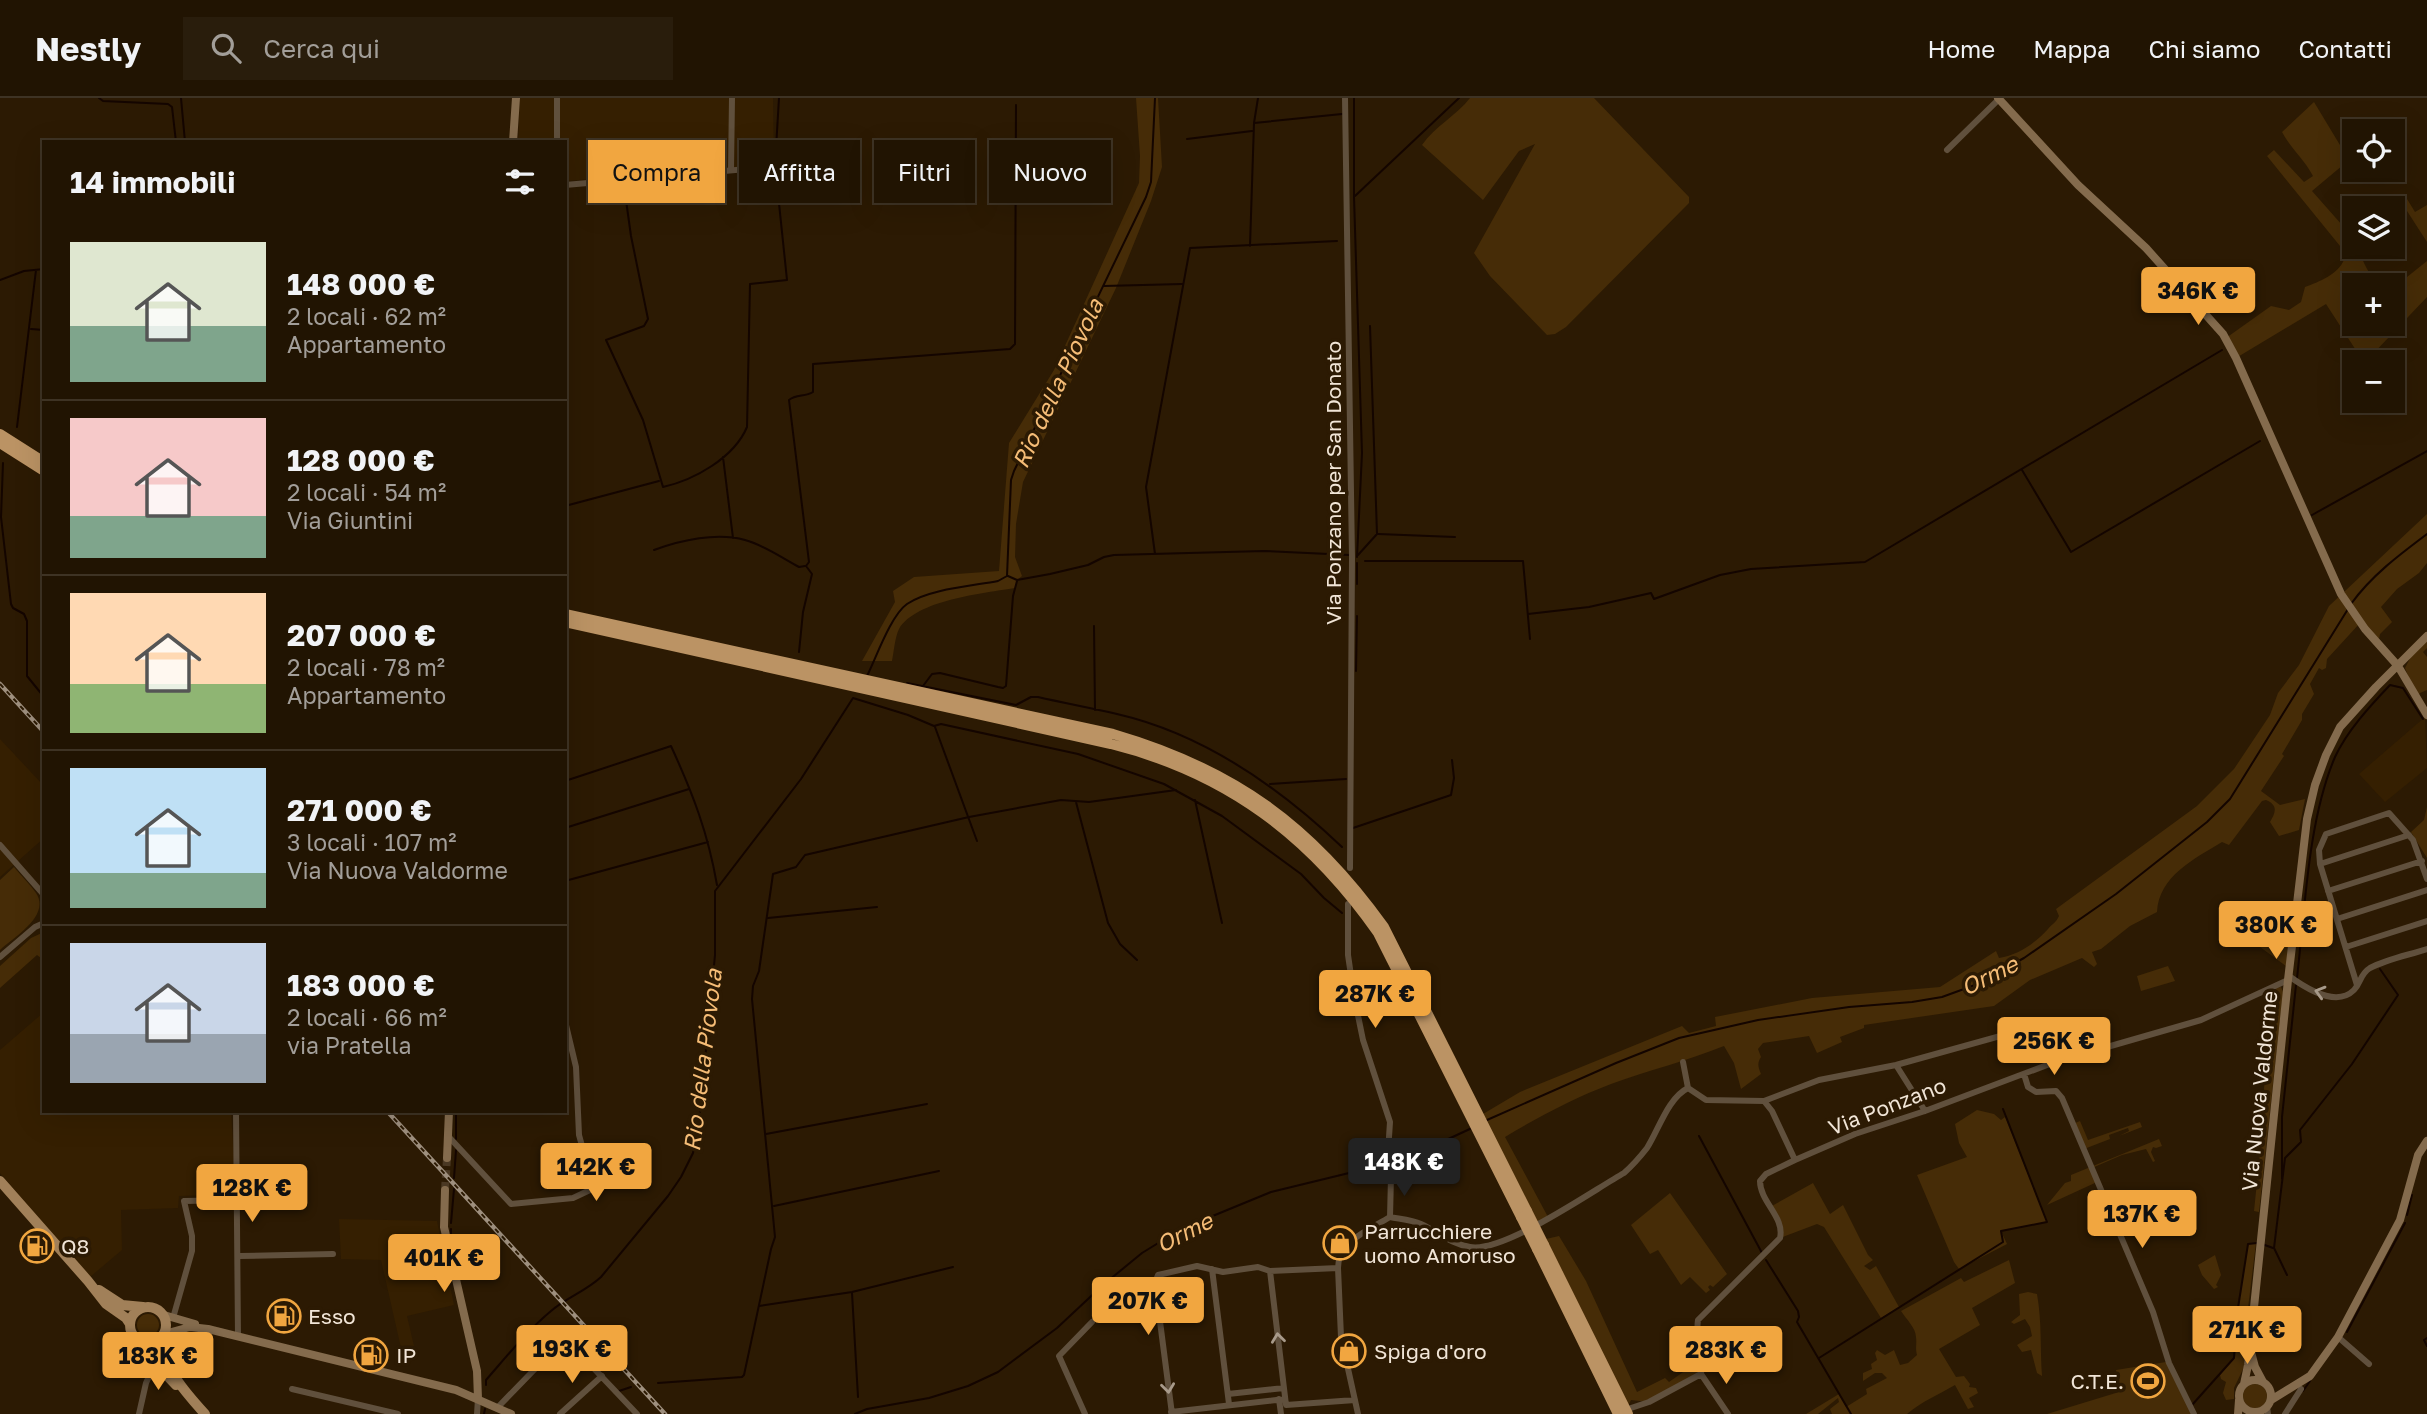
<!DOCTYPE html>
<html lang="it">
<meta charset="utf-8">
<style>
:root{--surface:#211402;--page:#291d0c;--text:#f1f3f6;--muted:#a29e99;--line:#3e3324;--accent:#f1a640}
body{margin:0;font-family:"Golos Text",sans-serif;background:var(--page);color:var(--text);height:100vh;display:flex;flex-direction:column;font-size:26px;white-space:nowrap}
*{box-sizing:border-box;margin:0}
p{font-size:23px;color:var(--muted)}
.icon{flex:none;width:38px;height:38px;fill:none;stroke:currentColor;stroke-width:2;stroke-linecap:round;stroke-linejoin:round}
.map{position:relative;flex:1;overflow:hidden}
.drawer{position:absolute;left:42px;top:42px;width:525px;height:973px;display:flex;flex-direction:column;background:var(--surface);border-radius:0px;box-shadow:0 7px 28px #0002,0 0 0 2px var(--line)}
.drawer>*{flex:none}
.guide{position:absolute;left:588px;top:42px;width:665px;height:63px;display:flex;gap:14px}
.fabs{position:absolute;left:2342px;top:21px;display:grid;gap:14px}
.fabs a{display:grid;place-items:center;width:63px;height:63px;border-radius:0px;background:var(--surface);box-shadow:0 7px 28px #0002,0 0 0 2px var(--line);font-size:35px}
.price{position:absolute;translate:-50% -60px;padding:0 16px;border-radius:7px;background:var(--accent);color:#111;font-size:23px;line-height:46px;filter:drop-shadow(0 2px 4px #0008)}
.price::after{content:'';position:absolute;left:50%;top:42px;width:21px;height:16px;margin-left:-10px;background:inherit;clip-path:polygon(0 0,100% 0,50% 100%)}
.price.on{background:#222;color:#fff}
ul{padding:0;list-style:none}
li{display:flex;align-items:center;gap:21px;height:175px;padding:0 28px}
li+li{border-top:2px solid var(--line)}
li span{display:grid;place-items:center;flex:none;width:196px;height:140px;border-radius:0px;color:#555}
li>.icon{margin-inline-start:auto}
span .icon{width:84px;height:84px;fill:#fffc;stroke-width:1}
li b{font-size:30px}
h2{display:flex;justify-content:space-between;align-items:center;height:84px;padding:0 28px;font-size:30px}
.tag{padding:0 24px;border-radius:0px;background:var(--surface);box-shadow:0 7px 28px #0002,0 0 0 2px var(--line);font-size:24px;line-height:63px}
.tag.on{background:var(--accent);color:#111}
header{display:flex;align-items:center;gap:42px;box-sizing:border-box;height:98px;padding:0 35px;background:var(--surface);border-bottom:2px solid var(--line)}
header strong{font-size:33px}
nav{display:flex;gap:38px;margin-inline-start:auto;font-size:24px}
.search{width:490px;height:63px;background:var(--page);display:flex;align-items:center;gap:18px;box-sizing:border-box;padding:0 24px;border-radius:0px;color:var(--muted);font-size:26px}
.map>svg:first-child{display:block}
</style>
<header>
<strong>Nestly</strong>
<div class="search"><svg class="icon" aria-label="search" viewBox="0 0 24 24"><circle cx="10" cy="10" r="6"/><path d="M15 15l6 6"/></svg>Cerca qui</div>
<nav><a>Home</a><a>Mappa</a><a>Chi siamo</a><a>Contatti</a></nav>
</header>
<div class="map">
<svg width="2427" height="1316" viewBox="0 0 2427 1316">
<rect width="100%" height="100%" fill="#2c1a03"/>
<path fill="#351f01" d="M520 0H773L774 68 565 83V44H518Z
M2425 619 2427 670 2385 704 2359 676Z
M0 641 44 688V740L0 779Z
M44 914V1013H231L236 1096 179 1098 178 1110 121 1112 122 1152 90 1179 0 1075V952Z
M339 1121 437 1123 454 1207 407 1218 414 1248 401 1250 381 1162 341 1161Z"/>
<path fill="#462c07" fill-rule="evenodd" d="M1136 0H1158L1162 69 1151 103 1116 190 1023 384 1016 426 1015 459 1022 478 1017 482 1015 490C984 495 916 502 899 531 895 539 894 553 892 563H862L895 504 893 493 914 479 999 473 1009 345 1054 272 1139 85 1140 58Z
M1470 0H1594L1689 99V105L1566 229 1555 236 1547 237 1490 178 1474 155 1535 46 1519 53 1483 102 1422 47C1435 28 1456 18 1470 0Z
M2314 4 2349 62 2312 93 2350 136 2354 149H2356C2370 174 2366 182 2397 187L2427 163V199L2371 258 2367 254 2361 260 2326 206 2236 260 2226 240 2271 208 2289 212 2301 204 2305 189C2319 184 2338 176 2344 162L2340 148 2267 58 2274 52 2304 84 2313 78C2304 61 2291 51 2282 34ZM2354 187H2392V226H2354Z
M2404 96 2415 114 2427 107V144L2398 99Z
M2427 416V465L2419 475 2397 491 2381 509 2392 524 2380 536 2379 541 2360 525 2327 561 2326 570 2322 572 2319 570 2310 586 2314 596 2302 616V622L2282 656 2284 658 2261 693 2280 707 2305 701 2299 732 2279 738 2270 724C2276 714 2278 707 2266 702L2262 703 2229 747 2222 744C2194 761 2159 778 2157 814L2130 828 2101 851 2092 854 2097 866 2094 869 2082 860 2030 882 1994 908 1864 927V930L1840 939 1842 944 1817 955 1809 938 1763 945 1758 951 1761 959C1757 965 1758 969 1761 976L1741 991 1734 965 1724 948C1687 963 1649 972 1611 986 1574 1000 1538 1019 1505 1039L1548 1119 1538 1125 1483 1016 1520 994 1682 928 1689 935 1716 928 1715 919 1812 900 1940 889 1996 853 1999 860C2019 857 2035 845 2048 831 2052 826 2056 825 2059 818L2056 811 2197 708 2234 671 2270 617 2278 595 2299 567 2329 508Z
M2427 538V550L2423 554 2427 559V592L2420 595 2417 600 2405 570 2417 547Z
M2427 709V760L2411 734 2424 722Z
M14 769C21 778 30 786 36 795 51 818 14 839 0 852V782Z
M44 834V858L41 860 37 857 0 890V868L31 840Z
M2247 834 2294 837 2290 871 2245 838Z
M2168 868 2175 883 2141 893 2137 878Z
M2281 889 2283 894 2259 1114 2254 1113 2263 1025 2253 1014 2263 1008 2267 940 2270 934 2277 893 2275 890Z
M2099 921 2110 948 2091 954 2082 926Z
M1977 1012 1994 1016 2001 1022 2005 1019 2047 1124 2001 1133 2007 1146 1959 1171 1954 1164 1917 1077 1967 1059 1959 1045 1955 1026Z
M2080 1023 2088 1042 2140 1024 2142 1029 2119 1038 2129 1033 2128 1030 2109 1037 2110 1041 2084 1051 2073 1026Z
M2159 1041 2162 1048 2156 1050 2153 1049 2151 1054 2155 1063 2153 1064 2146 1051 2122 1057 2092 1070 2097 1084 2047 1107 2065 1085 2071 1083V1077Z
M1813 1085 1830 1116 1843 1107 1868 1157 1873 1162 1864 1168 1870 1172 1876 1168 1899 1209 1881 1220 1824 1129 1817 1126 1780 1140 1782 1134 1770 1109Z
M1670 1095 1727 1176 1713 1189 1710 1187 1708 1189 1710 1192 1706 1195 1690 1179 1681 1187 1658 1152 1650 1156 1631 1127Z
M1559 1138 1586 1183 1637 1294 1665 1280 1669 1284 1703 1260 1701 1276 1649 1304 1631 1302 1628 1308 1546 1141Z
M2256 1145 2244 1243V1269L2234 1290V1301L2226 1302 2223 1295 2226 1284 2221 1281 2220 1277 2234 1260 2238 1210 2248 1146Z
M2215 1157 2221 1177 2216 1187 2218 1189 2214 1191 2202 1177 2198 1167Z
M2009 1162 2015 1185 1972 1210 1980 1227 1939 1251 1956 1279 1964 1278 1970 1286 1969 1289 1976 1290 1978 1295 1969 1300 1974 1309 1968 1311 1955 1287C1938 1297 1922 1303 1907 1316H1832L1830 1311 1839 1304 1838 1300 1818 1316H1806L1839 1296 1846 1309 1867 1296 1866 1291 1887 1280 1882 1275H1875L1863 1283V1275L1872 1271 1871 1266 1877 1262 1875 1255 1877 1252 1885 1257 1894 1252 1900 1267 1908 1265 1917 1257C1915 1249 1917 1247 1916 1239 1916 1230 1906 1221 1901 1213L1961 1180 1964 1184Z
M2028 1194 2037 1196C2042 1224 2040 1250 2042 1278L2037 1275 2031 1252 2022 1254 2017 1247 2032 1238 2030 1229 2025 1221 2014 1226 2011 1224 2020 1217 2019 1196Z
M137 1227a11 11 0 1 1 22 0a11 11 0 1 1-22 0Z
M2166 1264 2193 1316H2047L2119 1294 2116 1272Z
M2243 1298a12 12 0 1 1 24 0a12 12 0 1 1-24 0Z"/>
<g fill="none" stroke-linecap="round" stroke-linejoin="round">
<path stroke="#140500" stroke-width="2" d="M99 0 103 3 168 6 172 9 176 44
M181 0 185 44
M1354 0V99L1362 355 1357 459
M1254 25 1342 16
M1187 41 1252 33
M625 95 631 138 648 221 644 228 606 242 643 322 663 389C694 382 734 360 747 329L750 186 787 182 775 67 779 0
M1355 98 1459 0
M1250 148 1254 25 1258 0
M0 182 24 173 44 171
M1104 188 1182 186
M31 231 44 232
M17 329 36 172
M723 359 733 440
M3 365 1 419 11 506 13 510 24 516 27 523V578L44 599
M2022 372 2071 454 2260 343
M565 408 659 383
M2312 417 2427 353
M1378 436 1455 439
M654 452C681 442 717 434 745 442 764 447 782 460 799 469L805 468
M1155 456 1146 389 1190 150 1337 143
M1358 457 1377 436 1370 228
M1365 463H1523L1530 541
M1357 465V486
M1007 478 1011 382 1014 373 1146 99 1151 84 1155 0
M1008 478 1017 482 1050 476 1088 467 1104 459 1114 457 1264 453 1350 457
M2351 506C2371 478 2399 457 2427 436
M1528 516 1589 509 1651 495 1654 501 1720 477 1751 471 1865 464 2222 252
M1094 528 1095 612
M799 554 803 514 812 476 806 468 809 464 789 302C796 296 805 299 813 294V266L1010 251 1015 246 1016 7
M1356 573 1357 518
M867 578C876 560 891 517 907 506 929 491 972 488 998 483L1007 478
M907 585 1016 607 1031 599H1038C1064 605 1091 610 1117 616 1204 636 1279 689 1342 749
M923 588 932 576 940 575 998 589 1003 590 1006 588 1013 498 1017 483
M935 629 977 743
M565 683 671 648C693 696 708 735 717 787
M1270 686 1346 681
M1195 702 1222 825
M1076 704 1108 825 1120 846 1137 862
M565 730 689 691
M1353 730 1451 697 1454 680 1452 662
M565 783 708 744
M768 820 877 809
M2297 880C2305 811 2308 722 2335 659 2347 633 2370 608 2390 587L2403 590 2423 621
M1487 1022 1616 965 1679 940 1758 922 1849 909 1912 904 1942 899 1975 887 2024 860 2116 796 2207 724 2230 701 2348 511
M766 1036 927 1006
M1699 1038 1762 1155
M456 1041V1013
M1391 1064 1418 1055 1472 1030
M454 1080 456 1052
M2282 1081V1019L2296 887
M774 1108 939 1073
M2407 1117 2412 1097
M451 1125 454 1091
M451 1131V1142
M2262 1146 2273 1150
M1766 1162 1798 1213 1799 1219 1797 1224 1851 1316
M2287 1177 2274 1150 2285 1060 2301 1044 2300 1032 2352 966 2398 897 2380 871
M852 1195 858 1299
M759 1208 852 1194 953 1169
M2347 1234 2405 1125
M2427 1240 2424 1242 2427 1248
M1819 1260 2003 1144 2001 1133 2047 1124 2003 1011
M658 1285 742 1279 744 1277 771 1151 775 1139 752 901 753 888 759 873 773 776 796 769 805 757 969 719 1061 702 1089 704 1176 692
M486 1287V1282C507 1258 527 1233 551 1213 566 1200 586 1193 601 1179L668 1098 681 1079 693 1055 699 1025 715 857V793L801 681 853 600 908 617 934 628 941 626 1078 656 1164 686 1222 718 1301 776 1324 800 1342 815
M619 1293 631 1289
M2303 1293 2310 1283
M2192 1307 2234 1260 2238 1210 2248 1146 2257 1145
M484 1316 485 1311
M855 1316 867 1311 929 1300 968 1288 998 1274 1057 1230 1103 1187 1142 1155 1181 1131 1271 1094 1386 1066"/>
<path stroke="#4a3823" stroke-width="8" stroke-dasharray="8 4" stroke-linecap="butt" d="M445 1092 447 1060"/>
<path stroke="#60503d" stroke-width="6" d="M1345 0 1352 460 1350 770
M557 44V0
M1947 52 1999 1
M731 72 732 0
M565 87 769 69
M0 747 44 797
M2320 766 2409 737
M2328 793 2422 763
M1348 806V857L1354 898 1363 942 1390 1024 1388 1054 1391 1079 1390 1119
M2337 821 2427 792
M2346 849 2427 823
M0 859 35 829 44 825
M2289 878C2304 889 2336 910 2354 892 2361 885 2360 876 2370 870 2387 861 2409 857 2427 851
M2357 887 2320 766 2319 752 2326 736 2389 715 2413 742 2427 781
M1896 967 1925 1013
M2024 976 2028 989 2036 994 2056 993 2062 1000 2153 1214 2169 1265 2194 1316
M1688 990 1706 1002 1764 1003 1772 1013 1795 1062 1855 1036 1925 1013 2055 964 2201 922 2288 882
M1764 1003 1819 982 1896 967 2058 922
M236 1013 238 1239
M448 1038 511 1106 573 1100 590 1092 592 1084 579 1037 576 969 565 923
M239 1158 333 1156
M1212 1171 1229 1306
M1270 1173 1286 1307 1355 1302
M173 1220 192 1153V1138L184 1103 238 1102
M2338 1239 2369 1266
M1701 1276 1728 1316
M292 1291 398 1316
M1228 1296 1284 1290
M1279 1301 1281 1316
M2267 1308 2268 1316
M498 1309 565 1240 637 1316
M1631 1310 1649 1304 1701 1276C1703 1257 1695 1240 1698 1222L1780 1140C1785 1119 1760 1104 1760 1083L1766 1076 1795 1062
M1171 1314 1285 1301
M2254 1314 2259 1316
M139 1316 146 1285 156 1263
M477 1316 478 1301
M560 1316 602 1278
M1085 1316 1059 1258 1092 1224
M1172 1316 1155 1185 1158 1177 1197 1168 1223 1174 1258 1169 1270 1173 1338 1170
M1358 1316 1341 1239 1338 1170C1338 1143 1369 1132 1390 1119 1400 1121 1412 1122 1421 1126 1438 1134 1451 1146 1470 1149 1504 1155 1592 1093 1624 1075 1633 1067 1640 1059 1647 1050 1659 1031 1668 1000 1688 990L1683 964
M2285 1316 2301 1291"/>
<path stroke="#846b4d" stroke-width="8" d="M1998 0 2078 87 2146 150 2223 236 2236 260 2341 496 2365 531 2398 568 2427 617
M513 44 516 0
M447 1060 449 1013
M445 1092 444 1129 477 1273 478 1301
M164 1217 195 1226
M164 1236 190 1229 208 1231 456 1292 511 1316
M2251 1254 2255 1269 2263 1284
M2239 1298a16 16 0 1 1 32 0a16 16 0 1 1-32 0Z
M2244 1286 2248 1267 2288 882 2307 721 2315 687 2326 657 2340 629 2376 589 2427 538
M2271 1302 2310 1278 2338 1239 2400 1122 2418 1057 2427 1043
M2238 1316 2239 1302"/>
<path stroke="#a18059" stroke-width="10" d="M0 1083 88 1183 106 1206 126 1220 130 1226
M99 1192 122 1207 143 1209
M130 1227a18 18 0 1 1 36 0a18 18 0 1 1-36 0Z
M162 1239C163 1270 185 1294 205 1316
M143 1245 151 1251 160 1270 176 1287"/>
<path stroke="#bb9364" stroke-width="10" d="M0 336 44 364
M0 345 44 373
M565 516 1113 636C1233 671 1311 727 1384 829L1527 1113
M565 524 1111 646C1227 675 1310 738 1378 835L1521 1119
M1544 1147 1628 1316
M1537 1151 1618 1316"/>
<defs>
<path id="rail" d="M0 586 44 634
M387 1013 665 1316"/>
</defs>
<use href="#rail" stroke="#9e8f7e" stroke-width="4.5"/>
<use href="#rail" stroke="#2c1a03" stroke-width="2" stroke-dasharray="5" stroke-linecap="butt"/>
<path stroke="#bb9364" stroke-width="10" d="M1527 1113 1544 1147
M1521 1119 1537 1151"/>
</g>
<defs><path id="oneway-chevron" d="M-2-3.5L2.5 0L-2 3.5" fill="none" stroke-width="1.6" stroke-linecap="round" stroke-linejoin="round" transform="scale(1.75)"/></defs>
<g stroke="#a89a8a">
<use href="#oneway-chevron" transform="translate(2320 894) rotate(-164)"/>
<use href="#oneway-chevron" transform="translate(1278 1240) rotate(-97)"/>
<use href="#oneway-chevron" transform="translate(1168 1290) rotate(83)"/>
</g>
<defs>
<symbol id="shop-ring" viewBox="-11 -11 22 22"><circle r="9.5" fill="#2c1a03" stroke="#f1a640" stroke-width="1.5"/><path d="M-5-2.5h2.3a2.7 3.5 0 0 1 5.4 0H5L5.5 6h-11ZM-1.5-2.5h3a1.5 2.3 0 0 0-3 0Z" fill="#f1a640"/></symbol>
<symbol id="fuel-ring" viewBox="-11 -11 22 22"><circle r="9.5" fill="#2c1a03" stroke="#f1a640" stroke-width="1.5"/><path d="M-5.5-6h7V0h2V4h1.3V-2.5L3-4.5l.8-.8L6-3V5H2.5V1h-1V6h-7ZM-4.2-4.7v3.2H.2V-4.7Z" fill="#f1a640"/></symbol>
<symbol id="stadium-ring" viewBox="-11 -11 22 22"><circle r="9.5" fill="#2c1a03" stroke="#f1a640" stroke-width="1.5"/><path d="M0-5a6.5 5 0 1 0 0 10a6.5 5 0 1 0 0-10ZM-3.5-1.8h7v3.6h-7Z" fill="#f1a640"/></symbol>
</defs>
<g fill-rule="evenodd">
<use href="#shop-ring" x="1321" y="1126" width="38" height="38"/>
<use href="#fuel-ring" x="18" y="1129" width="38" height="38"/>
<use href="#fuel-ring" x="265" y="1199" width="38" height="38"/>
<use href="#shop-ring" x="1330" y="1234" width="38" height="38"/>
<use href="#fuel-ring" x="352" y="1238" width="38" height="38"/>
<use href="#stadium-ring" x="2129" y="1264" width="38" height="38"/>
</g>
<g text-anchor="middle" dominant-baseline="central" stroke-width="7" stroke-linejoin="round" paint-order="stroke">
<g font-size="21" fill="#f1e5d7" stroke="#2c1a03">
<text transform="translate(1333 385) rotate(-90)">Via Ponzano per San Donato</text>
<text transform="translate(2259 993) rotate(-84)">Via Nuova Valdorme</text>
<text transform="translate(1887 1008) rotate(-21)">Via Ponzano</text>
</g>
<g font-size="21" fill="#f1e5d7" stroke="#2c1a03" text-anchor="start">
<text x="1364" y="1133">Parrucchiere<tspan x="1364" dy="24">uomo Amoruso</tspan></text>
<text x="61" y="1148">Q8</text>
<text x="308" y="1218">Esso</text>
<text x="1374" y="1253">Spiga d'oro</text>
<text x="396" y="1257">IP</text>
<text x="2124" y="1283" text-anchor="end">C.T.E.</text>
</g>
<g font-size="23" font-style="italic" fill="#f5bc76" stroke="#2c1a03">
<text transform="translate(1057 285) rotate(-65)">Rio della Piovola</text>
<text transform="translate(1989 877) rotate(-26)">Orme</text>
<text transform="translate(702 962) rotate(-83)">Rio della Piovola</text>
<text transform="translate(1184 1134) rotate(-27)">Orme</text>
</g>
</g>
</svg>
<div class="fabs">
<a><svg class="icon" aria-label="locate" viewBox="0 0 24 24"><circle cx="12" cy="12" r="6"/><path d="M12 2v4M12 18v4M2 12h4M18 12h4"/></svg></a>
<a><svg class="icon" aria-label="layers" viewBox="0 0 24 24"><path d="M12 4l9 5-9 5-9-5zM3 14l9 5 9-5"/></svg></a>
<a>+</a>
<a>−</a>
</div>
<b class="price" style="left:2198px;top:229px">346K €</b>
<b class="price" style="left:2276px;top:863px">380K €</b>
<b class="price" style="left:1375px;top:932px">287K €</b>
<b class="price" style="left:2054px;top:979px">256K €</b>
<b class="price on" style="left:1404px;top:1100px">148K €</b>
<b class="price" style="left:596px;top:1105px">142K €</b>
<b class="price" style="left:252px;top:1126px">128K €</b>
<b class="price" style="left:2142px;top:1152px">137K €</b>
<b class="price" style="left:444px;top:1196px">401K €</b>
<b class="price" style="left:1148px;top:1239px">207K €</b>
<b class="price" style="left:2247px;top:1268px">271K €</b>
<b class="price" style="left:572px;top:1287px">193K €</b>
<b class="price" style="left:1726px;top:1288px">283K €</b>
<b class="price" style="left:158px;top:1294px">183K €</b>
<div class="guide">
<a class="tag on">Compra</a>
<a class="tag">Affitta</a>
<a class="tag">Filtri</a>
<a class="tag">Nuovo</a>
</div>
<section class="drawer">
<h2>14 immobili<svg class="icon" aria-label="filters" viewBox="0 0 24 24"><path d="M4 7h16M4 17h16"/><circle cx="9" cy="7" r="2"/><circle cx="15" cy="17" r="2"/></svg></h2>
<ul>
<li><span style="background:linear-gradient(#dfe7d0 60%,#7fa58c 0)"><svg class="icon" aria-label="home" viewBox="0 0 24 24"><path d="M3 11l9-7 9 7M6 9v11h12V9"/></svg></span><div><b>148 000 €</b><p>2 locali · 62 m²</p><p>Appartamento</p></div></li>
<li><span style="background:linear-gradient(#f6c9c9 70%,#7fa58c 0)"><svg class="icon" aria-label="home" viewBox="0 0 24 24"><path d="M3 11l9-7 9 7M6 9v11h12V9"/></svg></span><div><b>128 000 €</b><p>2 locali · 54 m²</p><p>Via Giuntini</p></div></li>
<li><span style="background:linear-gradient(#ffd9b3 65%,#8fb573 0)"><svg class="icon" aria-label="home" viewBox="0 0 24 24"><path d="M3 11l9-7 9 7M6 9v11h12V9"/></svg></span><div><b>207 000 €</b><p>2 locali · 78 m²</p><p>Appartamento</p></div></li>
<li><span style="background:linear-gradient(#bfe0f5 75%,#7fa58c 0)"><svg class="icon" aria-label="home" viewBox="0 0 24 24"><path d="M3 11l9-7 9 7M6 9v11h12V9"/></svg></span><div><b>271 000 €</b><p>3 locali · 107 m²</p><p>Via Nuova Valdorme</p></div></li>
<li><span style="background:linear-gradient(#c9d6e8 65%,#9aa5b1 0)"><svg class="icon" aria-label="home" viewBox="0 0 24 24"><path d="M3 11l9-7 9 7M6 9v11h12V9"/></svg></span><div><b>183 000 €</b><p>2 locali · 66 m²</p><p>via Pratella</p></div></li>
</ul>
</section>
</div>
